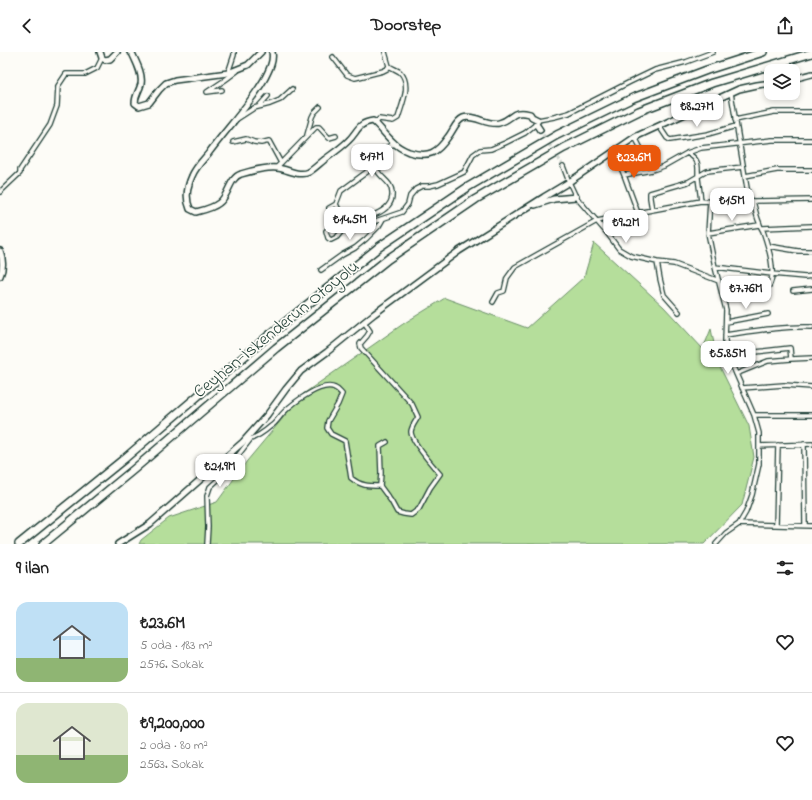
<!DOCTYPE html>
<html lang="tr">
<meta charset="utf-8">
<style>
:root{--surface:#fff;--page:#f6f6f6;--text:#222;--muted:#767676;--line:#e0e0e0;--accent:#ea580c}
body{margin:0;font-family:"Indie Flower",sans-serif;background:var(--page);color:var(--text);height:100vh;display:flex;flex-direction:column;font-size:15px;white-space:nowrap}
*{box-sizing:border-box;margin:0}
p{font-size:13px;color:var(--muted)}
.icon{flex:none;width:22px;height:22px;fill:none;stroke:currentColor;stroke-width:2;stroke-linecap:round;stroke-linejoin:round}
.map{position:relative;height:492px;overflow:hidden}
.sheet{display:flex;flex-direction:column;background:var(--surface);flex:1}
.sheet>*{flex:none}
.fabs{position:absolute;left:764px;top:12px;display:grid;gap:8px}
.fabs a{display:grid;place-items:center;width:36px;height:36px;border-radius:8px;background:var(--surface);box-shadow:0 2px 6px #0003;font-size:20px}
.price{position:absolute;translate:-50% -34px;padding:0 9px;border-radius:8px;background:#fff;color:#222;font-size:13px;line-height:26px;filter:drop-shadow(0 1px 2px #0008)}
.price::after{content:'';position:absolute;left:50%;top:24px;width:12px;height:9px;margin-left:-6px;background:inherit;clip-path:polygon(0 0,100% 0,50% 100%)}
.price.current{background:var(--accent);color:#fff}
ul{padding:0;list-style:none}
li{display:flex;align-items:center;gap:12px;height:100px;padding:0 16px}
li+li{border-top:1px solid var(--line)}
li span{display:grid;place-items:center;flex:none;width:112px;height:80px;border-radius:12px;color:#555}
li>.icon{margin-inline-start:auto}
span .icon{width:48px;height:48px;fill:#fffc;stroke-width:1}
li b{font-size:17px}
h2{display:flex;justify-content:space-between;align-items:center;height:48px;padding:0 16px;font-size:17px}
header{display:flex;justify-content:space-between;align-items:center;height:52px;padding:0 16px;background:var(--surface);font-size:18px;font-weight:700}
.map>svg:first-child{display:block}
</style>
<header><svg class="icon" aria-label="back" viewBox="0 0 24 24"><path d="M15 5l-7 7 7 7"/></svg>Doorstep<svg class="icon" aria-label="share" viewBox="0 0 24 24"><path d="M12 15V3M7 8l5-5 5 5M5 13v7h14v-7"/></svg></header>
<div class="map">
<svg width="812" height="492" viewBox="0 0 812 492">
<rect width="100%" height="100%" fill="#fdfcf7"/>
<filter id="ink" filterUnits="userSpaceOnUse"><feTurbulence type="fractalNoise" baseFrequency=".025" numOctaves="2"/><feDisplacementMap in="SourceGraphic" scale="8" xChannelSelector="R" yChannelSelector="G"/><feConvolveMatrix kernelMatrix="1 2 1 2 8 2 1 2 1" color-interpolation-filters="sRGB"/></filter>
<g filter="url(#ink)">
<path fill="#b5de9b" stroke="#6a8e68" d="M594 191 664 255 703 297 711 277 718 311 749 374 754 405 742 453 704 492H139L141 488 169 466 217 450 247 409 303 342 403 272 445 246 527 276 584 225Z"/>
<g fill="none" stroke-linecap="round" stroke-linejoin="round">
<path stroke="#d1d6d0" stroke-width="3.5" stroke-dasharray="3.5 2" stroke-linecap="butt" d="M540 78 563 114"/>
<defs>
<path id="street" d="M333 5 347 23 355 26 383 19 387 17 389 14
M228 21 234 3V0
M222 38 207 40 225 28 237 19
M731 41 749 148
M259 54 268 44
M237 67 254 56 270 52 280 48 292 37
M538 68 554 65 569 61 630 30 655 18 686 10 713 0
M735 68 774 60H812
M376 71 379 67 393 69 398 66C402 52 412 32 400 20 397 18 392 16 389 14L385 0
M659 74 667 86 670 88 708 82 736 74
M307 83 312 65 314 61 320 55
M635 85 652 118
M233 90 246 87 254 90 261 91 269 89 281 111
M614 99 624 123 638 161
M687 101C700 108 698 113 698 126 699 133 700 141 701 149
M563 114 569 130 576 145 607 181 619 197 631 204 657 210 674 212 719 229
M276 116 316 75H319L329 86 336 84
M624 123 652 118 664 114 687 101 701 96 772 88H812
M745 124 777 118H812
M0 140 20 121V118L50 73 57 54 58 34 66 22H85L97 16 102 6
M710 149 708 181 715 215 726 258 725 289 730 308 754 363 759 381V412L752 443 746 460 739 472 726 481 716 492
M336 152 341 139 364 122 367 120C370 106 370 100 385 96 389 94 391 94 394 92
M329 156 336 152C343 162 334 173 326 179L328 186 331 188 337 185 342 179 354 174 364 173 402 160 408 152 410 144 416 137 422 134H429L438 132 460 122 464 120 473 103 480 98 491 97 505 91 525 81 536 72
M652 158 650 146V141L688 130 707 119 743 115
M359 173C360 171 362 168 365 166 368 164 373 163 376 162 385 158 393 151 392 141 392 124 366 125 379 98
M762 176 812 174
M708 181 759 173
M768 194 798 199H812
M657 210 660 227 664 243 679 260
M715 215 772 222 805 225 812 224
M321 218 342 203 355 196 366 187 379 174 383 167
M793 239 812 237
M722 242 769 234C777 220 768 194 763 179 761 176 760 174 759 170 756 163 755 156 753 149
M493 250 498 241 504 239 507 226 515 215 597 169 652 158 701 149 722 150 749 148 753 149 812 148
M726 270 768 262
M725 283C754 279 783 274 812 275
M729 303 790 296 791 307
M736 322 768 309 791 307 812 306
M742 336 784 333 812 335
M754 363H812
M244 389C254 387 263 381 271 374 276 371 279 365 284 360 293 351 322 329 335 336 338 337 340 340 342 342L338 352 328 369 327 376 331 382 345 389 351 426C361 434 368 434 380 434L391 449 397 460 404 462 411 463 419 457 430 436 440 422C433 414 411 389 411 380 411 375 416 369 418 365L412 352 361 296 360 292 367 284 370 279 364 270
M804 392 805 473
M759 394 812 392
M380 434 381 421 380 394 387 390
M739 472 812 474
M776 473 778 393
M207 492 208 475 207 444 210 435 222 424 250 388"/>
<path id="secondary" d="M100 0 102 6 105 8 110 7 117 0
M130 0 132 1C136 10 143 22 141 32 139 40 135 43 135 51L139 54 149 51 159 38 166 31 175 28 228 21 248 13 261 0
M272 0C274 9 269 18 265 26 249 54 227 76 208 102 202 109 195 116 192 124 187 135 185 146 190 157L196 160C204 158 213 156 219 151 229 144 229 126 241 122 251 119 266 115 277 116 288 117 299 125 309 120 314 117 319 112 324 108 332 102 341 96 348 89 358 80 357 71 373 69 380 75 386 84 394 91 398 95 404 98 409 100 429 106 437 101 448 85 453 79 456 69 463 66 472 62 489 74 499 71 514 67 511 57 530 62L532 65 538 68 536 72 540 78
M793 27 812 22
M535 153 554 147 576 145
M0 199C3 207 4 215 0 224
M118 492 150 472 243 390 267 363 286 337 301 319 327 300 374 262 459 199 544 145 569 130 635 85 739 37 757 33 771 31"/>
<path id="highway" d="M19 492 124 407 267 285 379 195 468 135 557 83 633 46 707 18 763 0
M43 492 133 418 276 296 388 207 476 147 564 96 639 59 712 31 812 1"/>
</defs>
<use href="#street" stroke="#1f3d34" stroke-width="6"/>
<use href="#secondary" stroke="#1f3d34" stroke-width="8"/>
<use href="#highway" stroke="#1f3d34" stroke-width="10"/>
<use href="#street" stroke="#fdfcf7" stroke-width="3.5"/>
<use href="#secondary" stroke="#fdfcf7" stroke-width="5"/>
<use href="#highway" stroke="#fdfcf7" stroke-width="7"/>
</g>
</g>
<g text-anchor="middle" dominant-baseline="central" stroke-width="3.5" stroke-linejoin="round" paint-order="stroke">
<g font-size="18" fill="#1f3d34" stroke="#fdfcf7">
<text transform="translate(277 278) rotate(-39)">Ceyhan-İskenderun Otoyolu</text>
</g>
</g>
</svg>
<div class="fabs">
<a><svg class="icon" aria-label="layers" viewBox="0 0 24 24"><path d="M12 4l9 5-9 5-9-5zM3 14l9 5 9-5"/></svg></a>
</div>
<b class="price" style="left:697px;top:76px">₺8.27M</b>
<b class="price" style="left:372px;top:126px">₺17M</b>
<b class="price current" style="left:634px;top:127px">₺23.6M</b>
<b class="price" style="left:732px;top:170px">₺15M</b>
<b class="price" style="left:350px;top:189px">₺14.5M</b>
<b class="price" style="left:626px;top:192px">₺9.2M</b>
<b class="price" style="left:746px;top:258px">₺7.76M</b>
<b class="price" style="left:728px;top:323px">₺5.85M</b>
<b class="price" style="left:220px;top:436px">₺21.9M</b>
</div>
<section class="sheet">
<h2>9 ilan<svg class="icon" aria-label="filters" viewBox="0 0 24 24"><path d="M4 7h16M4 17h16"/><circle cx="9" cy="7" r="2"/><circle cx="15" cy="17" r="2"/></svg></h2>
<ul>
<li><span style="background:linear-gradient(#bfe0f5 70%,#8fb573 0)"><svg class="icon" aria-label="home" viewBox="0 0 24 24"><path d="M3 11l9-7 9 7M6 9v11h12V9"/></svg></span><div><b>₺23.6M</b><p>5 oda · 183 m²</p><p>2576. Sokak</p></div><svg class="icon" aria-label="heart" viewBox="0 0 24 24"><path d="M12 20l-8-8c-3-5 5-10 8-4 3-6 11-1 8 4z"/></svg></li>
<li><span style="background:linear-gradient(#dfe7d0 65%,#8fb573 0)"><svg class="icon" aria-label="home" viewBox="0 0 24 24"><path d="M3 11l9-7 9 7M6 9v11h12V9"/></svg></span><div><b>₺9,200,000</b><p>2 oda · 80 m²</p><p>2563. Sokak</p></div><svg class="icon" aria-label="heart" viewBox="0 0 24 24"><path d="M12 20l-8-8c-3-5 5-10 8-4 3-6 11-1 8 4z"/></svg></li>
</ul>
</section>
